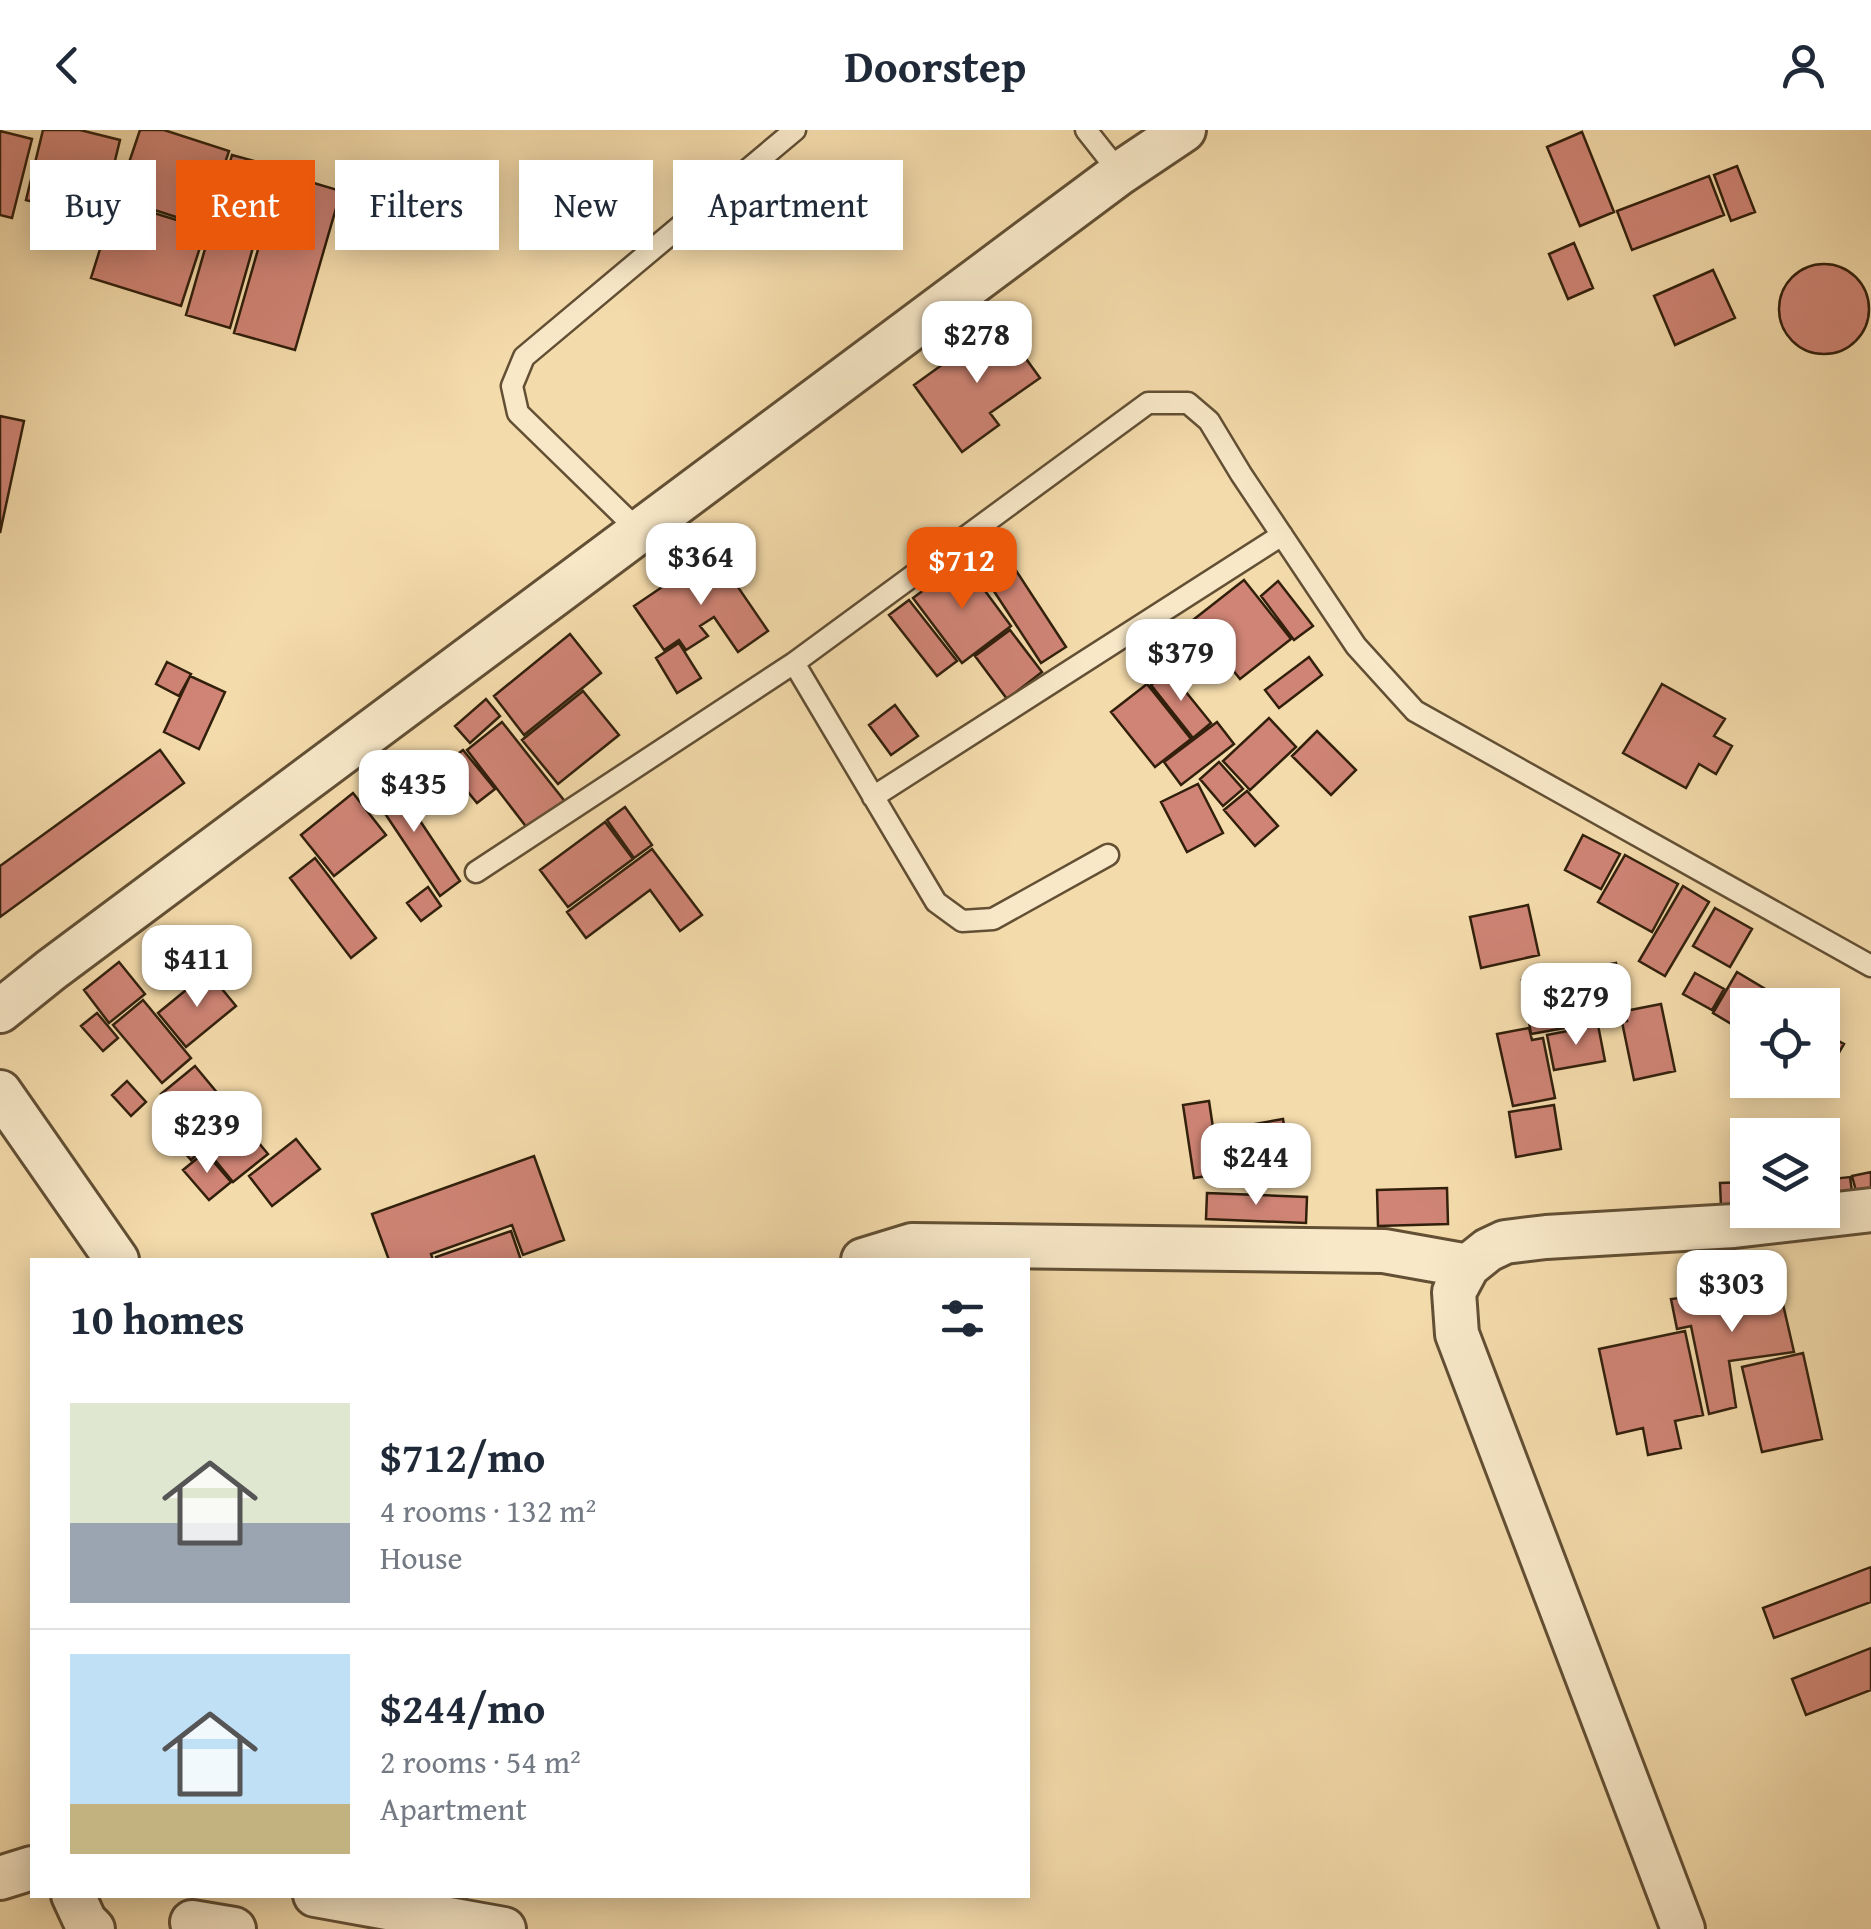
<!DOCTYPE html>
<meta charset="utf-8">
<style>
:root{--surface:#fff;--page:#f2f2f3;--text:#1f2937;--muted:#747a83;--line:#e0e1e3;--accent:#ea580c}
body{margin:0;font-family:"Gentium Book Plus",serif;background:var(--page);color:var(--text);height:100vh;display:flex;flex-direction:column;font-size:38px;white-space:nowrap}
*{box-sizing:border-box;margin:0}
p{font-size:32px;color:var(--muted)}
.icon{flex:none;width:55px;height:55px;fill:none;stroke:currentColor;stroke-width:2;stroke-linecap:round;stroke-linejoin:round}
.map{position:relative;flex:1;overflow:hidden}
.details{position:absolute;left:30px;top:1128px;width:1000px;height:640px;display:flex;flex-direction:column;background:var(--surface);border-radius:0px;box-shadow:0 5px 25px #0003}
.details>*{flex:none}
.hud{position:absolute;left:30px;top:30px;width:1000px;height:90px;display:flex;gap:20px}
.buttons{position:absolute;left:1730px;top:858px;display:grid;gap:20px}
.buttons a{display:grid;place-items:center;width:110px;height:110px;border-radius:0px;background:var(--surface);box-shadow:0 5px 25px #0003;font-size:50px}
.price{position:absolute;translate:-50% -85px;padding:0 22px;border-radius:20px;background:#fff;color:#222;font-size:32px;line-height:65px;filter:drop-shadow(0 2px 5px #0008)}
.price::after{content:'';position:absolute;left:50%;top:60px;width:30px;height:22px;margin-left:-15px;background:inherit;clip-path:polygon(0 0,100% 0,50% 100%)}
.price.on{background:var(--accent);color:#fff}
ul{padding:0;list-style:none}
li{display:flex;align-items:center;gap:30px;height:250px;padding:0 40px}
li+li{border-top:2px solid var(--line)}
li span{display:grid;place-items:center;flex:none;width:280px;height:200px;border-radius:0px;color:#555}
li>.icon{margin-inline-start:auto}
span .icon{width:120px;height:120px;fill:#fffc;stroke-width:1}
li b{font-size:42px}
h2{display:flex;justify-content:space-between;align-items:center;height:120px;padding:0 40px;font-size:42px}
.chip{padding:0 35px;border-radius:0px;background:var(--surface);box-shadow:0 5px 25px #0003;font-size:35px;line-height:90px}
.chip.on{background:var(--accent);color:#fff}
header{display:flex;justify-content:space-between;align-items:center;height:130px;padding:0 40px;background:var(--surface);font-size:45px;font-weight:700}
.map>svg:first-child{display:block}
</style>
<header><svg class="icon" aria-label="back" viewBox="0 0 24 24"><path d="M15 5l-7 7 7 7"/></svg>Doorstep<svg class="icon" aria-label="person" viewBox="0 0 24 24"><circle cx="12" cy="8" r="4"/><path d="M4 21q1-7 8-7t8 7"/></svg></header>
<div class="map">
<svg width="1871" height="1799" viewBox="0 0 1871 1799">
<rect width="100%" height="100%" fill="#f4dbab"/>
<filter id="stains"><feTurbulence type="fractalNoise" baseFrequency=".002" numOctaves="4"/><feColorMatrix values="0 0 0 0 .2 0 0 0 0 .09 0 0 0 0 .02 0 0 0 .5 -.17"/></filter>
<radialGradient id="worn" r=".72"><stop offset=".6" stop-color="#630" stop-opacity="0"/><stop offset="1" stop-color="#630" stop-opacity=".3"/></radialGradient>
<path fill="#cf8475" stroke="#32200c" stroke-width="2.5" d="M43 0H80L120 10 101 88 26 70Z
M140 0H164L229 21 204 96 117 68Z
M0 1 32 9 12 88 0 85Z
M1582 2 1614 82 1580 96 1547 17Z
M232 25 276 37 230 198 186 185Z
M1737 36 1755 82 1731 91 1714 45Z
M280 43 341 61 295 220 234 203Z
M1709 46 1724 85 1632 120 1617 81Z
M115 71 206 99 181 176 91 148Z
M1574 113 1593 158 1568 169 1549 124Z
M1779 179a45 45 0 1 1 90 0a45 45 0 1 1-90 0Z
M1713 140 1735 188 1675 215 1654 166Z
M1000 193 1040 248 990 283 999 295 962 322 914 255Z
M0 286 24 291 0 403Z
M714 422 768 501 738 522 714 487 700 496 708 506 686 520 679 510 664 520 634 476Z
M963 431 1011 496 962 533 913 468Z
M1013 436 1066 517 1041 533 988 452Z
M1244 450 1291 509 1240 549 1193 490Z
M1278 451 1313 496 1294 510 1261 466Z
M909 470 957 531 937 546 889 485Z
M1010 500 1042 542 1007 569 975 526Z
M570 504 601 543 524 605 494 566Z
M679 513 701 548 677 563 656 528Z
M1309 527 1322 545 1279 578 1265 560Z
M167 532 191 544 179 566 156 554Z
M1169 541 1211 593 1193 608 1151 555Z
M190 546 225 562 199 619 164 602Z
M1147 554 1191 609 1155 637 1111 582Z
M1662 554 1725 589 1714 606 1732 616 1716 644 1699 634 1686 658 1623 623Z
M583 561 619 605 558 654 522 610Z
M486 569 500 586 470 613 455 596Z
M895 575 918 606 891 625 869 595Z
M1269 588 1296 617 1250 660 1223 631Z
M502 592 567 674 531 703 467 620Z
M1217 592 1234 614 1181 655 1164 632Z
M1317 601 1356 640 1331 665 1292 626Z
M160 620 184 653 0 787V736Z
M463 620 495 659 477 673 445 634Z
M1219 632 1243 659 1223 676 1200 649Z
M389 644 460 751 440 766 368 658Z
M1198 654 1223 703 1187 722 1161 672Z
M1247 661 1278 696 1255 716 1224 680Z
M353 663 386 705 334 746 301 705Z
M625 677 652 715 634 728 607 690Z
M605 692 633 729 568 777 540 740Z
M1583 705 1620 724 1601 759 1565 740Z
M652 719 702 785 680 801 650 760 586 808 567 782Z
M1625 725 1678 754 1652 802 1598 772Z
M315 728 376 808 351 828 290 748Z
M1683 756 1709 772 1665 846 1639 831Z
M428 757 441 776 421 791 407 773Z
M1528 775 1539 825 1481 838 1470 787Z
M1715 778 1752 799 1730 837 1693 816Z
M119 832 145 864 109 893 84 860Z
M1616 833 1626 887 1531 904 1522 850Z
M208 842 236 876 186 917 158 883Z
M1737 842 1792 875H1748V904L1713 883Z
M1695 843 1724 859 1712 880 1683 864Z
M143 870 191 928 162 953 113 895Z
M1661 874 1675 941 1634 950 1622 892 1627 891 1625 881Z
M97 883 118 908 103 921 81 896Z
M1598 895 1605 931 1554 940 1547 905Z
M1529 898 1532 910 1543 908 1555 968 1513 976 1497 904Z
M1822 902 1844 914 1823 950H1822Z
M195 936 268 1024 233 1052 161 964Z
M127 951 146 972 131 986 112 965Z
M1209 971 1220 1044 1194 1048 1183 975Z
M1554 975 1561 1019 1516 1027 1509 982Z
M1283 989 1290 1035 1229 1046 1221 1000Z
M184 998 202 1020 191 1030 172 1008Z
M296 1009 320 1039 272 1076 249 1046Z
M205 1022 231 1052 209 1070 183 1040Z
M534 1026 564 1110 523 1125 512 1095 431 1124 433 1130H389L372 1084Z
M1871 1042V1069L1859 1072 1852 1046Z
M1850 1047 1853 1069 1822 1073V1050Z
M1748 1052V1075L1721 1077 1720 1053Z
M1447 1058 1448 1094 1378 1096 1377 1060Z
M1207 1063 1307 1067 1306 1093 1206 1089Z
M511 1101 521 1130H437L436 1127Z
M1779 1157 1794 1222 1729 1231 1736 1277 1709 1284 1691 1196 1677 1199 1671 1169Z
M1685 1201 1703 1285 1675 1291 1681 1318 1648 1325 1643 1298 1617 1304 1599 1219Z
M1803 1223 1822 1309 1762 1322 1742 1237Z
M1871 1437V1472L1774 1508 1763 1478Z
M1871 1518V1560L1806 1585 1792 1549Z"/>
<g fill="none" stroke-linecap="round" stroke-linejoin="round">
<defs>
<path id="service" d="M1086 0 1120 43
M639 401 518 283 512 256 524 227 795 0
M873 667 1282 405
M1108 725 993 789 962 791 936 772 794 533 1148 273H1188L1209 291 1241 344 1356 516 1415 581 1871 836
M476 742 794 533"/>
<path id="minor" d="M0 881 51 840 1120 43 1184 0
M0 962 117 1130
M863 1130 912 1115 1384 1121 1468 1136
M0 1748 32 1738
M73 1765 85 1791 93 1799
M315 1765 504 1799
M192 1792 234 1799
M1683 1799 1457 1204 1454 1162 1468 1136 1488 1120 1505 1112 1546 1107 1734 1096 1871 1080"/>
</defs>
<use href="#service" stroke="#624f34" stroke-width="25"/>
<use href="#minor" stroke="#624f34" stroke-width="48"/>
<use href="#service" stroke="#f8e8c8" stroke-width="20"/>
<use href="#minor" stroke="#f8e8c8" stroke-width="42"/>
</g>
<rect width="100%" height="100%" filter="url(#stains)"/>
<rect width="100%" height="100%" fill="url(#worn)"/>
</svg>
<div class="buttons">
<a><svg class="icon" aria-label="locate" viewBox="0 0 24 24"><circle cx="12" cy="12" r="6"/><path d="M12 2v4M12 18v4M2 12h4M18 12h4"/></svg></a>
<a><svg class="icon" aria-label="layers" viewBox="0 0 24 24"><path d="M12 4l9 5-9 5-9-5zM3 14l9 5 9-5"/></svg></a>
</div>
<b class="price" style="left:977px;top:256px">$278</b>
<b class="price" style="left:701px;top:478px">$364</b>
<b class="price on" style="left:962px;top:482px">$712</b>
<b class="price" style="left:1181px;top:574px">$379</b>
<b class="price" style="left:414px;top:705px">$435</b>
<b class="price" style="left:197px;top:880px">$411</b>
<b class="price" style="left:1576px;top:918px">$279</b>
<b class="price" style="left:207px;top:1046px">$239</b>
<b class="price" style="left:1256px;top:1078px">$244</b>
<b class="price" style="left:1732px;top:1205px">$303</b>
<div class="hud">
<a class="chip">Buy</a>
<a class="chip on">Rent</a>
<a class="chip">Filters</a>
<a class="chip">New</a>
<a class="chip">Apartment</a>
</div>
<section class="details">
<h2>10 homes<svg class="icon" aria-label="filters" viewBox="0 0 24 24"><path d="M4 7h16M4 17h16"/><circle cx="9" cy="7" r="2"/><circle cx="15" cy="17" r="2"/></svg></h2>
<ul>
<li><span style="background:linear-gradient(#dfe7d0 60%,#9aa5b1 0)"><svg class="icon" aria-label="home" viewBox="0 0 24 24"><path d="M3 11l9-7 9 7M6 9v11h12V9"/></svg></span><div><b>$712/mo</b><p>4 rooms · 132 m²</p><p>House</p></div></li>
<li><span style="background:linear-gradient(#bfe0f5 75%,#c2b280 0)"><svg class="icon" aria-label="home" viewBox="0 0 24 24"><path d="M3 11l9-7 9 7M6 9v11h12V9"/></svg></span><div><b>$244/mo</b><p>2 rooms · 54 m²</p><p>Apartment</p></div></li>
</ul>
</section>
</div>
